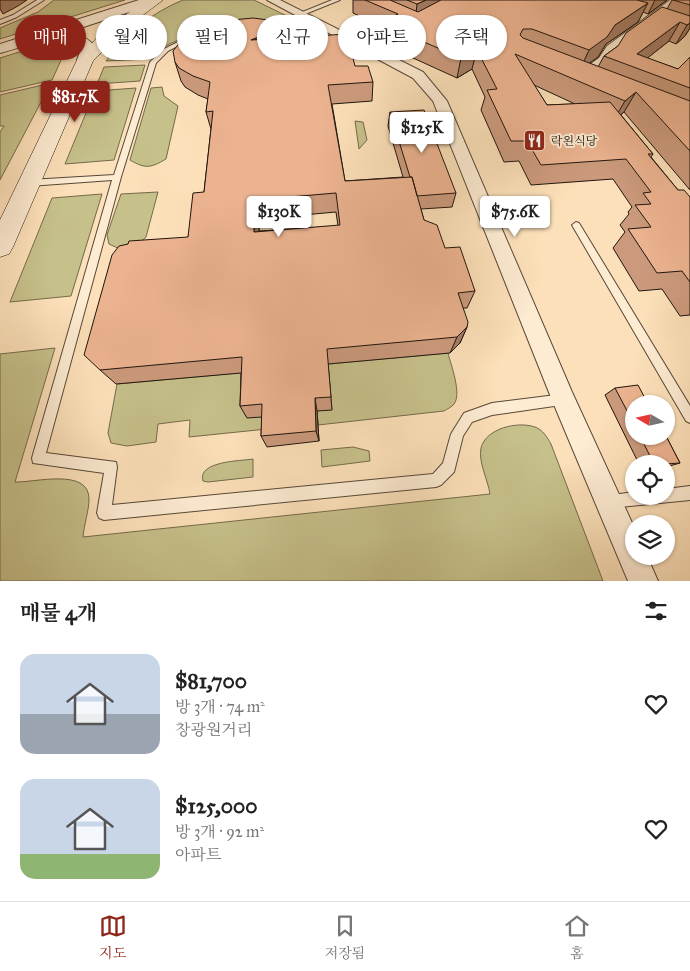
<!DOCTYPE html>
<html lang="ko">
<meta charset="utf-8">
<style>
:root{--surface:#fff;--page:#f6f6f6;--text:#222;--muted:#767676;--line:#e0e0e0;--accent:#8f2418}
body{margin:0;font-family:"IM FELL Great Primer","Noto Serif KR",serif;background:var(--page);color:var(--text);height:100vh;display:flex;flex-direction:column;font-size:19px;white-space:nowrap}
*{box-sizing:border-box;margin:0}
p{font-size:16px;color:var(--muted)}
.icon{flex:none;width:28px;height:28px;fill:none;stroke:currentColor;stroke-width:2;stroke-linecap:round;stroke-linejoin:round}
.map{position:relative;height:581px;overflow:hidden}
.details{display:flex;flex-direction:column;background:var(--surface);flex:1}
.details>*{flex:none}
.hud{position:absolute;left:15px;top:15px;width:660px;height:45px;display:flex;gap:10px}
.needle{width:32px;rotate:279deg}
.controls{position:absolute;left:625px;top:395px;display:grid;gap:10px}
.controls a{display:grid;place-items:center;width:50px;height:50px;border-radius:50%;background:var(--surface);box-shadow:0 1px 4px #0004;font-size:25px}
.price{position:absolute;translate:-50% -42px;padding:0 11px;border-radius:5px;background:#fff;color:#222;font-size:16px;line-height:32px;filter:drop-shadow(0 1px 2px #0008)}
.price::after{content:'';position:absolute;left:50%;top:30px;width:15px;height:11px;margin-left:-8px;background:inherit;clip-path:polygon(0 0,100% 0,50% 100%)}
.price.selected{background:var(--accent);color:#fff}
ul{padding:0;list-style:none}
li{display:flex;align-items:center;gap:15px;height:125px;padding:0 20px}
li span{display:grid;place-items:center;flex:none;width:140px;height:100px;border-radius:15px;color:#555}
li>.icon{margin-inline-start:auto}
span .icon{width:60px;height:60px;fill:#fffc;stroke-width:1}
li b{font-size:21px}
h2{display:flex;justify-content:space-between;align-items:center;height:60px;padding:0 20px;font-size:21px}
.tag{padding:0 18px;border-radius:22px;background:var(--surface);box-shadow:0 1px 4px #0004;font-size:18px;line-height:45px}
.tag.selected{background:var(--accent);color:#fff}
.tabs{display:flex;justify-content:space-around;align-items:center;height:70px;border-top:1px solid var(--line);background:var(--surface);font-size:14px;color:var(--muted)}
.tabs a{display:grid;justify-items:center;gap:2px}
.tabs .selected{color:var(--accent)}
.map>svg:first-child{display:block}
</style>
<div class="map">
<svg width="690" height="581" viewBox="0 0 690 581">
<rect width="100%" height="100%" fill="#fce0b9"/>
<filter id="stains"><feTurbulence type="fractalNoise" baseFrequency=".004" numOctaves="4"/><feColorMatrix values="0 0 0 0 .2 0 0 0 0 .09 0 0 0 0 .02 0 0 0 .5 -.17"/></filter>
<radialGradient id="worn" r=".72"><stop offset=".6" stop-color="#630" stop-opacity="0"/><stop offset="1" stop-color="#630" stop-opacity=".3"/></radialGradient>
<path fill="#c6c08a" stroke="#736a4c" d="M54 0H125L0 39V28L38 12Z
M183 0H254L289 17 267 25 189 35 167 45 150 59 106 61C126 34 151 13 183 0Z
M297 19 349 46 314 49 274 27Z
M45 44H59L67 47 52 80 0 92V58Z
M145 65 140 81 97 84 104 67Z
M51 83 0 180V132L4 126H0V95Z
M162 87 164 96 178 106 166 159C151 168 145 169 130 160L151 88Z
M136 88 114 160 65 164 95 91Z
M355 121 363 122 367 140 359 149Z
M158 192 146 237 141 242 120 249 109 244 107 235 121 194Z
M102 194 71 296 10 302 52 198Z
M55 348 15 482C33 483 89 467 89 499 89 511 84 524 83 537L490 494C488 480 478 462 481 448 486 428 518 421 535 427 543 430 547 437 551 444L603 581H0V354Z
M448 353C451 365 462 394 454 404 452 407 447 409 444 411L318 425 317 411 332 409 328 364Z
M249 372 267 416V429L189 437 190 420 158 424 156 442 127 446 111 443 108 433 117 384Z
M353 447 369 451 370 461 322 467 321 450Z
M253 459V477L208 482 203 481C197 461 241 461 253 459Z"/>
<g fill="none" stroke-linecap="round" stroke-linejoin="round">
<defs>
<path id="service" d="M37 0H44L17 17 0 24V20L13 15Z
M332 0H340L273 27 268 26Z
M188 37 193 38 168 51 156 63 121 177 46 453 116 462 117 467 112 505 433 474 443 463 451 434 464 413 492 403 564 394 568 396 570 400 568 404 492 415 472 422 463 436 454 472 441 485 436 487 104 520 99 518 97 513 104 473 33 463 32 458 112 180 29 186 25 183 29 180 114 175 150 62 164 49Z
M576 222 579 223 690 406V423L686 421 572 225Z
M690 486V500L610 508 605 506 603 501 605 496 634 492V496H666V489Z"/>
<path id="minor" d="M267 0H280L423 72 447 101 572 392 634 527V556H647L658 581H628L552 400 433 101 413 78Z
M670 0H682L615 51 607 64 585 81H575L574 78 575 75 599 58 607 46Z"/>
<path id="tertiary" d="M139 0H158L157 3 68 32C79 34 89 38 96 48L90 63H80L77 60 81 49C57 27 27 47 0 53V44Z"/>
<path id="secondary" d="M146 0H163L123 30 93 61 13 247 9 254 0 257V220L77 60 103 31Z"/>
</defs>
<use href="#service" stroke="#574839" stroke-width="2"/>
<use href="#minor" stroke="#574839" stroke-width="2"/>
<use href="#tertiary" stroke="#574839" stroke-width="2"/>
<use href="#secondary" stroke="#20150e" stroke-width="1"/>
<use href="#service" fill="#fdebd2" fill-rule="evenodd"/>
<use href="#minor" fill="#fdebd2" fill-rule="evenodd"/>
<use href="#tertiary" fill="#fdebd2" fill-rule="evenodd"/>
<use href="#secondary" fill="#fdebd2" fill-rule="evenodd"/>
</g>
<path fill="#cb9a7c" stroke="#20150e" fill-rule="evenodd" d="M353 0H667L648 14 643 12 638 22 606 44 598 57 589 63 598 67 604 56 618 46 667 9 672 0H690V28L685 36 676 44 669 41 647 58 678 69 690 57V190L624 112 621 115 653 154 651 157 678 190 690 197V315L680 316 662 289 639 291 613 248 625 232 620 225 629 214 628 212 632 207 613 179 531 185 519 161 504 162 481 110 485 97 472 69 457 78 378 42 379 25 353 13ZM534 85 575 104 547 105Z
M293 37 355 66 373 82 372 101 332 104 345 181 403 177 388 126 390 112 456 193 452 207 421 209 424 220 475 291 467 308H463L467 327 460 343 450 353 328 364 332 410 317 411 319 441 267 447 261 436 262 417 247 418 240 406 241 373 116 384 100 370 188 237 204 192 211 129 206 112 208 99 198 95 185 87 181 81 175 62ZM336 212 338 226 259 231V219Z
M615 388 634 404V436H666L680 463 666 467V464H639L605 395Z"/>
<path fill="#a57d65" stroke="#20150e" d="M0 0H27L18 6 3 14 0 9Z
M426 0H458L415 23 417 4Z
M655 0H667L648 14Z
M648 3 638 22 606 44 598 57 580 70 589 50 615 25Z
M680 22 669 41 635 68 637 54Z
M292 23 294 42 251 40Z
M690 23V28L685 36 676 44 687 25Z
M477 50 472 69 457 78 461 58Z
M636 92 624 112 613 121 625 101Z
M254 200 259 219V250L254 232Z
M467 327 460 343 450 353 457 337Z
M315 398 317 411 319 441 316 431Z"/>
<path fill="#ecb390" stroke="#20150e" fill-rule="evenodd" d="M365 0H390L418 12 441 0H637L648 3 615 25 607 37 589 50 532 29H523L520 35 523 38 690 101V151L636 92 625 101 515 54 547 105 610 102 653 154H648L678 190H684L690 197V282L682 271 657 273 628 229 651 227 635 205 651 204 643 193 651 192 626 159 541 165 527 141H511L487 90 497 89 477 50 461 58 380 23 398 14Z
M407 0H426L417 4Z
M673 0H690V5Z
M662 7 690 16V23L687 25 680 22 637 54 678 69 690 57V88L604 56 618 46 626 33Z
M253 18 292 23 251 40 347 34 355 66H368L373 82 328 85 345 181 412 177 424 220 437 225 445 248 460 247 475 291 458 293 468 322 467 327 457 337 327 349 331 397 315 398 316 431 261 436 262 404 240 406 242 357 100 370 84 355 112 255 119 246 128 244 129 241 188 237 193 193 204 192 213 111 206 112 210 82 193 76 179 68 175 62 173 51 186 35 202 27 221 21ZM336 193 340 225 254 232V200Z
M424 110 456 193 417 196 412 177H410L390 112Z
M638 385 648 404H634V424L615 388Z
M640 436H666L680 463 666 464H654Z"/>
<defs>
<symbol id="restaurant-square" viewBox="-11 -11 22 22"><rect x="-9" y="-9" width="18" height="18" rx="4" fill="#8f2418" stroke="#fdebd2"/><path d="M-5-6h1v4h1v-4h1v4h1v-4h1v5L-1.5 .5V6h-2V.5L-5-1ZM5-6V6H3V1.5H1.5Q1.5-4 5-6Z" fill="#fff"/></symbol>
</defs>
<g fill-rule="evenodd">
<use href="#restaurant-square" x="522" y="128" width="25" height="25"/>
</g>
<g text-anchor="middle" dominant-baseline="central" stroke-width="4" stroke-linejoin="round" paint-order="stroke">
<g font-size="12" fill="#20150e" stroke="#fdebd2" text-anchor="start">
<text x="551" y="141">락왼식당</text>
</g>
</g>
<rect width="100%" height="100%" filter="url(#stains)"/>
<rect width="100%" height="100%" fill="url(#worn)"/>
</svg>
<div class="controls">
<a><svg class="needle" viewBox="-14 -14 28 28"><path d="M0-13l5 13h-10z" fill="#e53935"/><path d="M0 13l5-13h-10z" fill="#767676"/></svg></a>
<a><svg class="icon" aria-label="locate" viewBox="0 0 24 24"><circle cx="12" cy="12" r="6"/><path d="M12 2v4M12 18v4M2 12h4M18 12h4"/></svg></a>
<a><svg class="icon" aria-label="layers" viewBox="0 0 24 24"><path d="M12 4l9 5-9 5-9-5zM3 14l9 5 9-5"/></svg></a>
</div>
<b class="price selected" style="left:75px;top:123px">$81.7K</b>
<b class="price" style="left:422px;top:154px">$125K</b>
<b class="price" style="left:279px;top:238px">$130K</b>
<b class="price" style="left:515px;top:238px">$75.6K</b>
<div class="hud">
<a class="tag selected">매매</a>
<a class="tag">월세</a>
<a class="tag">필터</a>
<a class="tag">신규</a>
<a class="tag">아파트</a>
<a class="tag">주택</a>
</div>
</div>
<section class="details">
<h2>매물 4개<svg class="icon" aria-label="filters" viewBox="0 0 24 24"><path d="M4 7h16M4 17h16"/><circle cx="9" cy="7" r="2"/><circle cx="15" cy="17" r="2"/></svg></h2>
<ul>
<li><span style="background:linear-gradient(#c9d6e8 60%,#9aa5b1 0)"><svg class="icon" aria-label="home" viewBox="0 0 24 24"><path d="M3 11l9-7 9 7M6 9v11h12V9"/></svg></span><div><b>$81,700</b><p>방 3개 · 74 m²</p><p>창광원거리</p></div><svg class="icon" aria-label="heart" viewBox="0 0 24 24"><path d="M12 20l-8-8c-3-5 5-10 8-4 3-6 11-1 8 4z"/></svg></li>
<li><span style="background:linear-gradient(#c9d6e8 75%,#8fb573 0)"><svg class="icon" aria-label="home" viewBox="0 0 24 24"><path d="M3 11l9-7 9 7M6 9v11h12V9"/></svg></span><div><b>$125,000</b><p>방 3개 · 92 m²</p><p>아파트</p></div><svg class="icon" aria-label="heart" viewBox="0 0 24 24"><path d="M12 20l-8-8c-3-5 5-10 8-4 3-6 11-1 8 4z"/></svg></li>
</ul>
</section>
<nav class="tabs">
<a class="selected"><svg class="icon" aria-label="map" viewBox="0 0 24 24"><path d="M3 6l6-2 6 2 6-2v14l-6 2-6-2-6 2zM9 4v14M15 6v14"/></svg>지도</a>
<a><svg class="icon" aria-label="saved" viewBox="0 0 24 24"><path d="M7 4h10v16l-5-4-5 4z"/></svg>저장됨</a>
<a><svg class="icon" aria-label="home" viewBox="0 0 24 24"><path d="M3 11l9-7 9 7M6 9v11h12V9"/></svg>홈</a>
</nav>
